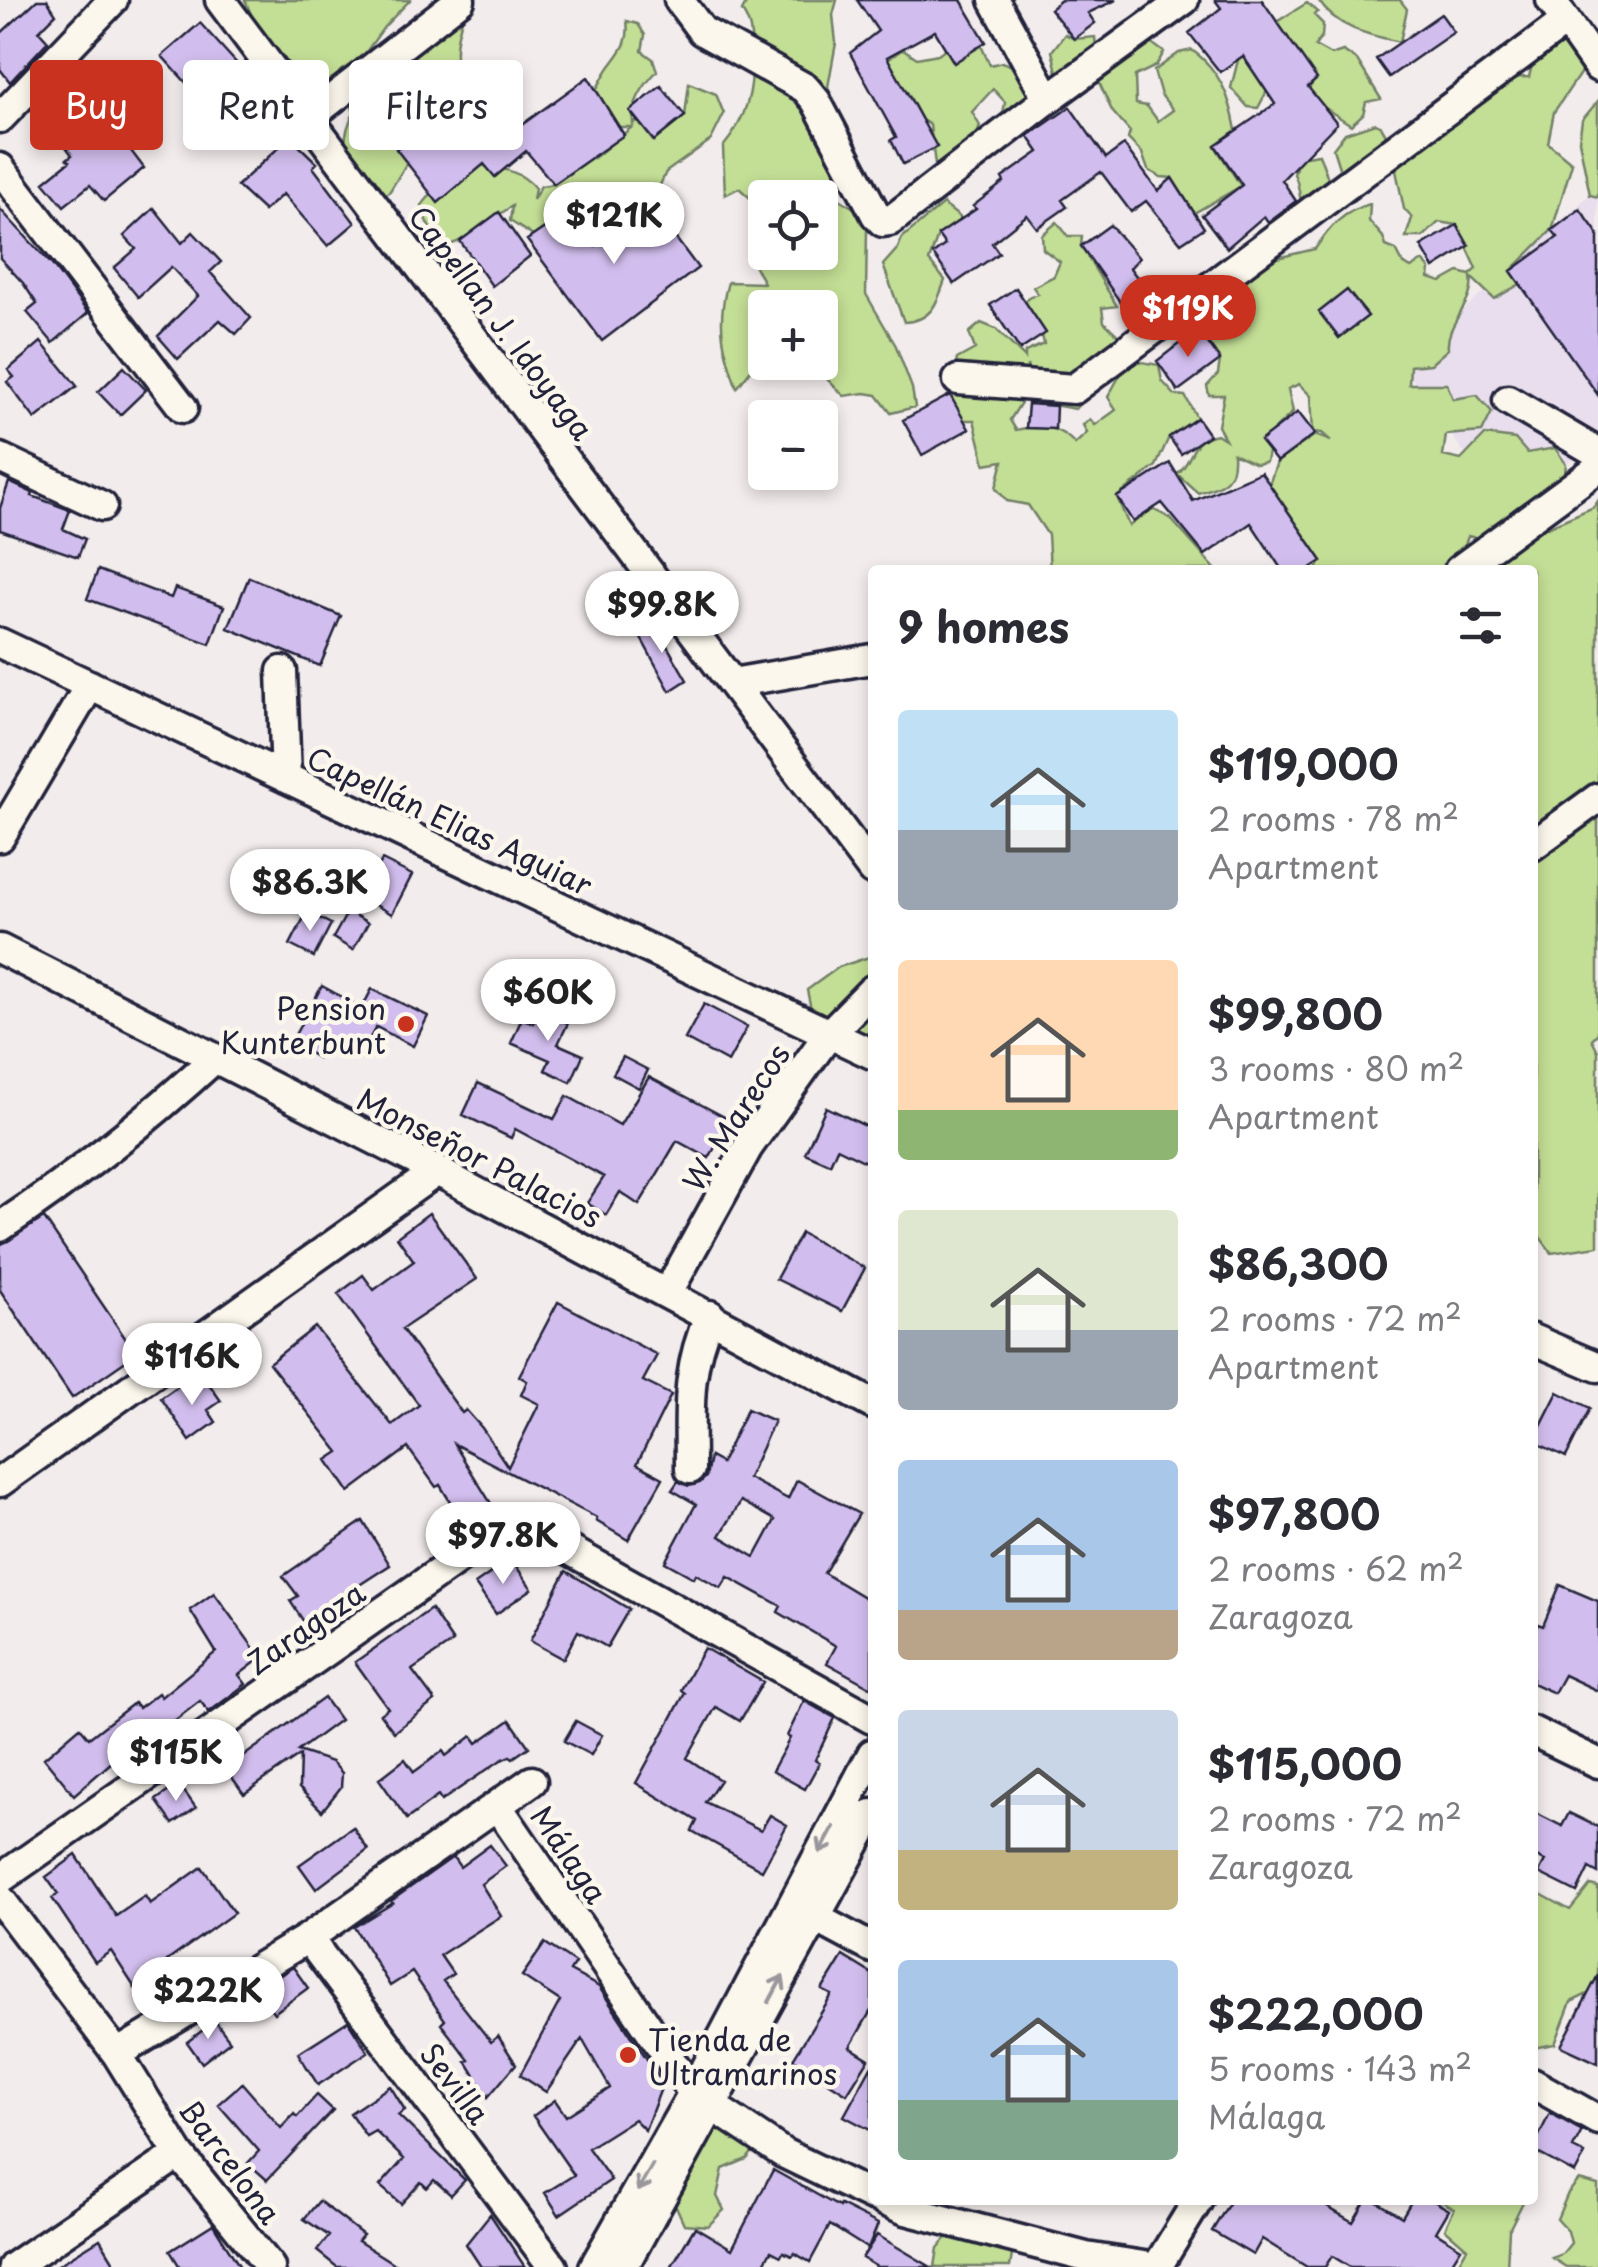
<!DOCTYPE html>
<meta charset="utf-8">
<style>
:root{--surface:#fff;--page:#f7f7f7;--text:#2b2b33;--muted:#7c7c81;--accent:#c8321e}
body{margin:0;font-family:"Playpen Sans",sans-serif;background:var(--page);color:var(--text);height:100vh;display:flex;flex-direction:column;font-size:38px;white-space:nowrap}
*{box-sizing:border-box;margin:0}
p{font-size:32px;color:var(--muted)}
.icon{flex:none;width:55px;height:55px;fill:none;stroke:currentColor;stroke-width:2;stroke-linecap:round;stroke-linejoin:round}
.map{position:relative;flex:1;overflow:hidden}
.drawer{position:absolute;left:868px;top:565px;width:670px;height:1640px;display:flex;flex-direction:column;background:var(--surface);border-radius:10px;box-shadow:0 5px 15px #0003}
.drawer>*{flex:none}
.guide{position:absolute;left:30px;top:60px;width:688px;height:90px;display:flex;gap:20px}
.tools{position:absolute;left:748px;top:180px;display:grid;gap:20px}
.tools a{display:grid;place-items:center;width:90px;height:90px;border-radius:10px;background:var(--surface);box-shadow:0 5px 15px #0003;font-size:50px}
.price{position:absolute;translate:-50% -85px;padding:0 22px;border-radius:35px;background:#fff;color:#222;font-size:32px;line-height:65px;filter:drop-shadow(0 2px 5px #0008)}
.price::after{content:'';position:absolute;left:50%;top:60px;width:30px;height:22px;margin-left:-15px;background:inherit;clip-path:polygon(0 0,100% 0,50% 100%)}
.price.active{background:var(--accent);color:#fff}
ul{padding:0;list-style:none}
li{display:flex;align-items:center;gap:30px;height:250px;padding:0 30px}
li span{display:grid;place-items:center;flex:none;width:280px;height:200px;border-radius:10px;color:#555}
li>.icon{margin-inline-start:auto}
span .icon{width:120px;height:120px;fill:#fffc;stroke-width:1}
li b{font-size:42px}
h2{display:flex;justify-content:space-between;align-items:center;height:120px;padding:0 30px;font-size:42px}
.tag{padding:0 35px;border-radius:10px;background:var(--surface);box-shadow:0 5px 15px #0003;font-size:35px;line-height:90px}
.tag.active{background:var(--accent);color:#fff}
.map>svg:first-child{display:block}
</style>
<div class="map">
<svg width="1598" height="2267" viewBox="0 0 1598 2267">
<rect width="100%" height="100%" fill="#f3ecec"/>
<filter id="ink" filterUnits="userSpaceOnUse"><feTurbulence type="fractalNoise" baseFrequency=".01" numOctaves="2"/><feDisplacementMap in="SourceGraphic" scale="20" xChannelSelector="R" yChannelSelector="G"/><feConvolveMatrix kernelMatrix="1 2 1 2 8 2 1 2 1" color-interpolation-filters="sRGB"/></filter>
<g filter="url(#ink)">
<path fill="#e9deed" d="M1598 187V441L1504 509 1403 366Z"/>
<path fill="#c3de95" stroke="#728068" stroke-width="2.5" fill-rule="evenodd" d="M245 0H410L384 27 333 98 288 102Z
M440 0 466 6C460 26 451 50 459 72 463 83 470 89 472 102 457 112 439 112 426 121 415 129 408 142 400 153L411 156 390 191 372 204C354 169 333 151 354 113L350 99 368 86 381 88C397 73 400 61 396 40Z
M748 0H837L833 15 836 43 828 87 836 109 832 158 838 198 857 210 867 227 866 294 896 346 912 388 915 407 891 413 877 395 865 393 844 396 825 377 776 363 820 362V308H765V362L750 371 737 388C723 349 716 323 728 282L764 283 750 257 758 230 759 206 739 188 725 195 723 147C748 117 754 88 752 50 751 33 751 25 742 11ZM765 198H820V252H765Z
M1318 0H1400L1407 9 1400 42C1369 35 1337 29 1318 0Z
M1307 3 1318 12 1314 15 1323 24 1322 36 1315 46 1331 55 1343 51 1357 60 1381 99 1366 102 1363 114 1351 125 1313 100 1308 90 1314 81 1248 63 1267 91 1258 108 1248 107 1231 88 1238 60 1259 28 1273 24Z
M627 21 638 24 645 35 642 51 653 59 657 71C643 86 631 103 633 124L637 120 653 141 685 116 689 83 716 94 724 114 711 140 666 172 651 205 624 212 604 225 579 221 571 210 533 236 510 221 512 206 460 241 447 246C432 234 425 224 422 205L433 192 472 164C496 168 519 168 535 188L533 200 541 186 554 184 568 174 575 134 594 158 632 127H619L587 102C598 91 601 78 610 66 622 50 630 42 627 21Z
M1065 34 1074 39 1095 37 1099 79C1112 69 1140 47 1153 44L1164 52 1156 66 1135 76 1136 104 1147 106 1158 121 1173 110 1161 95 1154 71 1179 53 1192 50C1220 70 1230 97 1236 130L1215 146 1241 186 1194 213 1172 178 1161 177 1148 170 1142 153 1128 139 1130 132 1112 111 1098 80H1059L1052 51Z
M1556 37 1568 47 1583 69 1554 112 1548 143 1572 163 1552 230 1511 271 1520 284 1494 299 1471 277C1476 304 1445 322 1448 349L1431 364 1410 366 1409 384H1447L1453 399 1477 395 1492 412 1482 432 1446 435 1443 456 1461 460 1485 435 1515 439 1527 453 1555 448 1566 464 1563 493 1531 534 1594 507 1598 501V1033L1592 1039 1598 1051V1246L1552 1253 1533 1228 1532 570H1471L1485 540 1468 536 1461 558 1464 570H1317L1321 560 1281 501 1262 504 1277 462 1315 435 1331 441 1322 433 1313 432 1311 396 1299 384 1288 389 1293 412 1272 432 1266 462 1256 464 1233 453C1235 482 1223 485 1198 493L1177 474C1195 460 1188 439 1217 434L1225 439 1218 426 1224 395H1209L1207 386 1218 374 1220 360 1196 336 1198 313 1254 269 1277 258 1315 249C1330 227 1343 211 1370 204L1369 221 1383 237 1386 246 1396 250 1403 263 1411 268 1423 261 1430 269 1429 278 1441 282 1459 272 1470 275 1477 269 1457 225 1439 222 1423 237H1406L1412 218 1404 209 1392 151 1490 78 1529 77 1533 61Z
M979 41 990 65 1002 62 1018 68 1030 95 1002 121 1005 102 993 89 972 112 980 126 976 137V154L953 168 935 165 930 125 922 120 907 92 891 91 885 76 888 59 903 49 917 58 938 54 952 44Z
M1598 101V197L1590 195 1579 140 1582 120Z
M1375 123 1381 126 1388 138 1342 177 1333 149 1345 133Z
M1319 154 1332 189 1303 207C1298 195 1300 185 1294 174L1299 157Z
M943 204 962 219 938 235 929 261 945 280C937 304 931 321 904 322L883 265 898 248 902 238Z
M1057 222 1068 236H1082L1081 246 1117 306 1102 308 1104 322 1124 341 1084 369 1072 371 1084 399 1075 409 1035 402 1027 365V393L1010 420 1016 430C1039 424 1060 427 1075 444L1087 433 1083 425 1090 419 1095 425 1116 410 1108 397 1120 375 1136 361 1159 365 1162 381 1175 395 1185 396 1197 418 1169 437 1156 466 1117 497 1129 526 1152 509 1170 518 1216 570H1050L1048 535 1028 505 1007 501 996 488 1003 461 985 464 974 420H963L953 412 950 394 957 359 975 349 969 333 981 323 996 329 1025 358V352L1044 344 1042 335 1032 328 1021 306 1030 296 1038 294 1033 287 1054 276 1060 262 1043 249 1042 235Z
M872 956V1050L834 1018 812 1014 807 990 839 967Z
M1532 1882 1535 1891 1570 1910 1590 1885 1598 1887V1989L1571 2002 1555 2044 1533 2048V2000L1536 1987 1532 1985Z
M705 2127 728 2131 758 2145 747 2159 723 2169 717 2196 724 2210 708 2226 684 2224 675 2204 673 2190Z
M1579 2180 1598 2185V2267H1566L1552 2258 1562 2254 1571 2243 1568 2231 1557 2219 1568 2193Z
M1440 2200H1524L1509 2230 1507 2267H1456L1467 2248 1445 2229 1454 2209Z
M950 2234 1001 2244 1012 2255 1010 2267H935L938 2248Z"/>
<path fill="#d2beee" stroke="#22223b" stroke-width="2.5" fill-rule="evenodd" d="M37 0H47L56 14 39 31 48 41 10 82 0 69V34Z
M857 0H961L986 42 954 63 935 31 887 57 937 147 903 164 891 140 896 137 850 53 878 31Z
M1061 0H1116L1088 13 1095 23 1074 39 1050 9Z
M1215 0H1262L1317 79 1308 87 1337 123 1282 180 1296 201 1268 222 1264 216 1227 248 1202 215 1242 185 1215 145 1275 104 1243 56 1220 72 1189 33 1221 8Z
M1441 14 1454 32 1389 77 1376 59Z
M200 23 240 67 245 63 270 96 238 126 209 94 202 100 162 56Z
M588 77 624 135 554 184 526 151 495 177 484 164 438 203 396 149 435 116 453 139 483 115 502 139Z
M661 86 685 116 654 141 630 111Z
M1070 107 1106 158 1124 145 1158 191 1172 178 1204 228 1181 243 1146 201 1131 212 1101 172 1062 200 1067 207 1037 228 1027 215 992 243 999 253 954 284 933 254 945 245 938 235 976 209 973 206 1004 182 1002 178 1039 152 1028 136Z
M76 112 103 147 119 135 144 168 104 201 90 185 64 206 44 182 70 161 67 159 72 155 53 129Z
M290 137 317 163 313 167 355 223 328 246 283 194 264 211 237 186Z
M651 205 698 268 602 341 527 240 571 210 595 246Z
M154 208 182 243 193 232 221 262 210 272 251 318 236 334 220 320 178 359 158 336 198 296 171 267 138 297 114 268 136 249 124 236Z
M0 209 53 266 88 313 53 343 27 312 37 304 23 283 0 258Z
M1580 209 1598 234V395L1511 271 1558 237 1552 230Z
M499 212 530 256 492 286 460 241Z
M1110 225 1139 258 1130 268 1146 289 1123 306 1081 246Z
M1457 225 1469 246 1434 268 1421 246Z
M1016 288 1046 333 1020 350 990 305Z
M1347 290 1368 316 1339 338 1319 312Z
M1198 329 1220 360 1178 391 1157 361Z
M41 342 77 386 35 419 7 382 14 377 8 370Z
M124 367 146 390 120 415 98 392Z
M950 395 969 429 922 455 903 420Z
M1028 404 1056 406 1055 429 1026 428Z
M1298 412 1315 434 1277 462 1260 441Z
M1197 418 1209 435 1181 454 1169 437Z
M1170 463 1193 501 1261 472 1322 561 1308 570H1282L1251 523 1205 555 1162 503 1133 522 1117 497Z
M9 482 33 493 32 496 70 510 63 529 85 539 78 557 0 530V508Z
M98 570 171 598 175 588 224 606 210 644 87 599Z
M249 577 341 616 320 666 228 628Z
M652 620 687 680 670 691 636 629Z
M382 860 412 875 392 914 362 898Z
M348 911 368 923 353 950 333 938Z
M307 912 331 924 314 957 290 945Z
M322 986 362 1008 372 989 428 1016 413 1046 376 1027 359 1058 338 1047 334 1054 324 1048 318 1058 291 1042Z
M704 1004 747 1027 728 1062 685 1039Z
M539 1010 568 1023 558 1044 583 1055 571 1082 545 1070 550 1060 511 1043 522 1018 533 1023Z
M623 1057 648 1070 639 1088 613 1074Z
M649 1077 730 1120 709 1158 677 1141 639 1205 620 1192 606 1215 587 1203 604 1177 515 1129 511 1138 463 1115 478 1083 554 1119 567 1096 620 1125Z
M826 1107 872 1129V1165L837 1148 830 1164 805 1153Z
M429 1213 477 1279 402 1329 462 1413 466 1410 482 1428 508 1467 539 1404 521 1395 527 1381 519 1376 558 1302 657 1355 643 1381 671 1395 637 1464 663 1478 628 1540 596 1521 597 1518 454 1444 497 1513 468 1531 440 1485 436 1487 408 1448 349 1492 327 1460 339 1452 269 1363 315 1327 392 1425 419 1405 338 1294 363 1275 374 1290 414 1261 397 1237Z
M44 1218 136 1354 72 1398 0 1290V1245Z
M801 1233 865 1268 842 1311 776 1279Z
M185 1381 192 1391 207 1381 221 1401 208 1410 216 1422 190 1441 161 1398Z
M1558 1392 1590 1408 1566 1457 1533 1441Z
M747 1409 774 1421 748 1478 788 1499 797 1480 859 1514 824 1573 872 1602V1688L827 1663 836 1646 778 1612 781 1606 728 1577 721 1588 696 1574 694 1578 665 1562 696 1504 672 1490 678 1481 689 1486 700 1483 706 1477 710 1457 721 1463ZM741 1501 775 1520 755 1557 720 1536Z
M363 1521 390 1565 330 1604 332 1607 306 1625 290 1601 298 1596 283 1576Z
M511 1559 532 1589 496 1614 475 1584Z
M566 1571 629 1609 607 1647 578 1631 563 1659 530 1641Z
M1560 1585 1598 1601V1691L1564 1675 1554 1693 1532 1683V1635L1538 1624 1543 1626Z
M214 1593 261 1658 239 1675 246 1684 209 1712 200 1701 117 1765 113 1761 74 1795 44 1758 80 1727 89 1738 134 1703 139 1708 158 1693 161 1697 216 1652 190 1610Z
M431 1609 453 1642 412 1670 435 1701 394 1732 380 1714 388 1708 355 1662Z
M704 1648 763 1682 740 1721 716 1707 687 1758 720 1780 705 1802 761 1830 770 1815 787 1825 762 1870 692 1831 697 1821 636 1783 685 1693 681 1690Z
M324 1698 340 1720 298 1751 332 1762 342 1773 341 1787 322 1811 299 1788 300 1755 244 1794 226 1769Z
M804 1701 835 1718 815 1760 819 1763 805 1789 772 1771 790 1738 787 1736Z
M510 1720 529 1747 513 1758 510 1756 501 1760 441 1801 438 1796 407 1819 379 1779 405 1759 414 1772 443 1751 446 1756 472 1736 477 1743Z
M576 1721 602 1735 591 1755 564 1741Z
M179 1784 196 1808 173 1824 156 1800Z
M1532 1811 1562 1826 1569 1813 1598 1827V1873L1589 1868 1577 1892 1539 1873 1545 1861 1532 1855Z
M353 1827 368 1850 316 1889 299 1865Z
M490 1845 506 1866 481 1884 501 1916 440 1955 453 1974 443 1981 491 2042 498 2036 516 2064 488 2097 466 2061 469 2060 441 2024 445 2020 412 1972 390 1986 354 1927 393 1903 391 1901 453 1857 460 1867Z
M76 1855 116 1916 145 1896 150 1904 202 1867 234 1913 167 1961 179 1980 144 2002 111 1951 95 1962 52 1898 58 1894 46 1877Z
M545 1943 575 1963 570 1971 599 1987 663 2083 645 2130 634 2119 588 2148 611 2180 559 2215 545 2193 574 2175 533 2116 555 2100 566 2116 610 2088 582 2039 546 2092 520 2075 560 2001 522 1976Z
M843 1956 872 1974V2009L850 2047 869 2059 847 2094 793 2059 832 1995 822 1990Z
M293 1967 308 1988 274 2013 257 1990Z
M1598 1975V2063L1561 2046Z
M215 2021 230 2041 202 2063 187 2042Z
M348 2021 368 2052 318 2085 298 2053Z
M872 2065V2131L844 2116Z
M242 2083 281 2128 294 2114 297 2117 317 2095 333 2110 267 2180 248 2163 259 2151 218 2104Z
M390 2086 405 2110 398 2115 465 2180 451 2195 434 2180 427 2188 421 2182 401 2204 380 2186 404 2159 375 2131 366 2136 350 2113Z
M1550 2113 1582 2131 1573 2148 1585 2154 1575 2173 1532 2150Z
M773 2170 839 2207 840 2205 878 2224 868 2249 830 2225 810 2262 794 2253 792 2256 783 2252 781 2256 771 2251 762 2267H671L695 2227 732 2249Z
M1231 2200H1315L1353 2222 1366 2200H1374L1402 2217 1412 2200H1432L1449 2210 1436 2232 1461 2248 1449 2267H1350L1332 2256 1325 2267H1307L1262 2239 1253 2255 1212 2231Z
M319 2201 363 2235 358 2241 399 2267H337L317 2251 329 2236 304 2219Z
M490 2214 525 2267H481L466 2244Z
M213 2224 240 2267H180L170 2251Z
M877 2235 931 2267H877L862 2258Z
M100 2239 117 2267H55Z"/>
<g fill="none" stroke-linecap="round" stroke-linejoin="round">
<defs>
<path id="minor" d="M220 0 872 870
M679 0 702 31 805 88 816 101 876 215 883 222 890 221 1048 99 1184 0
M994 0 1048 99
M1551 0 1598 67
M0 118 113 0
M308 118 460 0
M0 168 183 408
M958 380 1074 389 1566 21
M1508 400 1598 453
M0 458 102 506
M1459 570 1598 468
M0 643 872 1054
M282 671 286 778
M732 683 872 659
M0 837 90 685
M1532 846 1598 798
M0 949 437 1171 872 1404
M0 1227C77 1176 147 1120 215 1058
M668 1292 748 1147 828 1035 872 990
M1532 1339 1598 1367
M690 1469C690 1410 685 1371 710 1315
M0 1482 437 1171
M1532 1731 1598 1763
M498 1807 693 2093 783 2153 872 2196
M0 1879 477 1546 500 1536 539 1533 872 1719
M0 1899 117 2054 179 2154 270 2267
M799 1909 872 1948
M308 1938 553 2267
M117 2054 308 1938 532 1781
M1532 2083 1598 2120
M882 2200 906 2210 1086 2257 1150 2267
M13 2267 179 2154
M594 2267 693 2093 872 1754
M623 2267 872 1814
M1157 2267 1198 2200"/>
</defs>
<use href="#minor" stroke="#22223b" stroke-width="35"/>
<use href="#minor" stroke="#fbf7ec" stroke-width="28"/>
</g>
<defs><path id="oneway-shaft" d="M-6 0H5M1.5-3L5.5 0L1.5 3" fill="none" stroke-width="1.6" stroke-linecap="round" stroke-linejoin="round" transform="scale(2.5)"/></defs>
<g stroke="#99979c">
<use href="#oneway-shaft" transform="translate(827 1840) rotate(118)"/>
<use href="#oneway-shaft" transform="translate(776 1989) rotate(-62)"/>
<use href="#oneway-shaft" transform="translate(645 2178) rotate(120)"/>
</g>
</g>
<g fill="#c8321e" stroke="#fbf7ec" stroke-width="4">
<circle cx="406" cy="1024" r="10"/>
<circle cx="628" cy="2055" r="10"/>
</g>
<g text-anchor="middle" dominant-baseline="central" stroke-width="9" stroke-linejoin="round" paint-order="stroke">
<g font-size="30" fill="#22223b" stroke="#fbf7ec">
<text transform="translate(502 322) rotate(53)">Capellan J. Idoyaga</text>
<text transform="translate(450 820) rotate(25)">Capellán Elias Aguiar</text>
<text transform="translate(735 1117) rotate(-57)">W. Marecos</text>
<text transform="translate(480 1157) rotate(27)">Monseñor Palacios</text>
<text transform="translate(305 1627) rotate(-35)">Zaragoza</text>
<text transform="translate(570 1854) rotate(56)">Málaga</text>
<text transform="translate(456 2083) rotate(53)">Sevilla</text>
<text transform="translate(231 2161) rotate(53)">Barcelona</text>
</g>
<g font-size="30" fill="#22223b" stroke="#fbf7ec" text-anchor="end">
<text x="386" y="1007">Pension<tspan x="386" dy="34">Kunterbunt</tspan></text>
<text x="648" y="2038" text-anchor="start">Tienda de<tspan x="648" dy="34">Ultramarinos</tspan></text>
</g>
</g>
</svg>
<div class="tools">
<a><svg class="icon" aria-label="locate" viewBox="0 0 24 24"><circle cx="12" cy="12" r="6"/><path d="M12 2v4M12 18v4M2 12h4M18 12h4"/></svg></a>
<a>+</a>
<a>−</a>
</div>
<b class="price" style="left:614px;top:267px">$121K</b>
<b class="price active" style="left:1188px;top:360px">$119K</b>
<b class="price" style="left:662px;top:656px">$99.8K</b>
<b class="price" style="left:310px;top:934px">$86.3K</b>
<b class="price" style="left:548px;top:1044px">$60K</b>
<b class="price" style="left:192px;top:1408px">$116K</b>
<b class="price" style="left:503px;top:1587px">$97.8K</b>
<b class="price" style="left:176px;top:1804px">$115K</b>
<b class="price" style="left:208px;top:2042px">$222K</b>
<div class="guide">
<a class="tag active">Buy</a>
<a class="tag">Rent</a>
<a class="tag">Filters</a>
</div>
<section class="drawer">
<h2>9 homes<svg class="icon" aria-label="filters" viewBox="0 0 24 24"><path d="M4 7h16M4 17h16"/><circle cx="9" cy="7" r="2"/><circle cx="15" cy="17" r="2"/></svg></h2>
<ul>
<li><span style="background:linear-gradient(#bfe0f5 60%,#9aa5b1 0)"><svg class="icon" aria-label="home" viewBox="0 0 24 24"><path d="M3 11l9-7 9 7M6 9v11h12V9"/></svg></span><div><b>$119,000</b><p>2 rooms · 78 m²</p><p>Apartment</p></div></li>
<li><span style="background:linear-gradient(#ffd9b3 75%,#8fb573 0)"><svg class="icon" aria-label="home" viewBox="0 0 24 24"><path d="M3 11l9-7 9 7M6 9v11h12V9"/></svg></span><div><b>$99,800</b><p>3 rooms · 80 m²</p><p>Apartment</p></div></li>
<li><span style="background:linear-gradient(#dfe7d0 60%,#9aa5b1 0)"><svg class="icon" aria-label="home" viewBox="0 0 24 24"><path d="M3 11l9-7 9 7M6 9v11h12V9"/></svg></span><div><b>$86,300</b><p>2 rooms · 72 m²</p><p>Apartment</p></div></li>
<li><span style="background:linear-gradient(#a9c7e8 75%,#b9a48a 0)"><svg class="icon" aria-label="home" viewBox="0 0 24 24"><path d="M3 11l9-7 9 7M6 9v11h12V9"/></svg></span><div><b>$97,800</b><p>2 rooms · 62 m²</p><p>Zaragoza</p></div></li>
<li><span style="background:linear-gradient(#c9d6e8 70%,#c2b280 0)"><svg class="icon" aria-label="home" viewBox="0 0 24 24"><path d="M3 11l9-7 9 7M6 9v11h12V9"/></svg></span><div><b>$115,000</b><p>2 rooms · 72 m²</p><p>Zaragoza</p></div></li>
<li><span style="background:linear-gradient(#a9c7e8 70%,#7fa58c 0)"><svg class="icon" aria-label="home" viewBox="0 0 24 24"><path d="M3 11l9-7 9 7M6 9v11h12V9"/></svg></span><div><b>$222,000</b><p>5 rooms · 143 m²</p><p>Málaga</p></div></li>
</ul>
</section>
</div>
